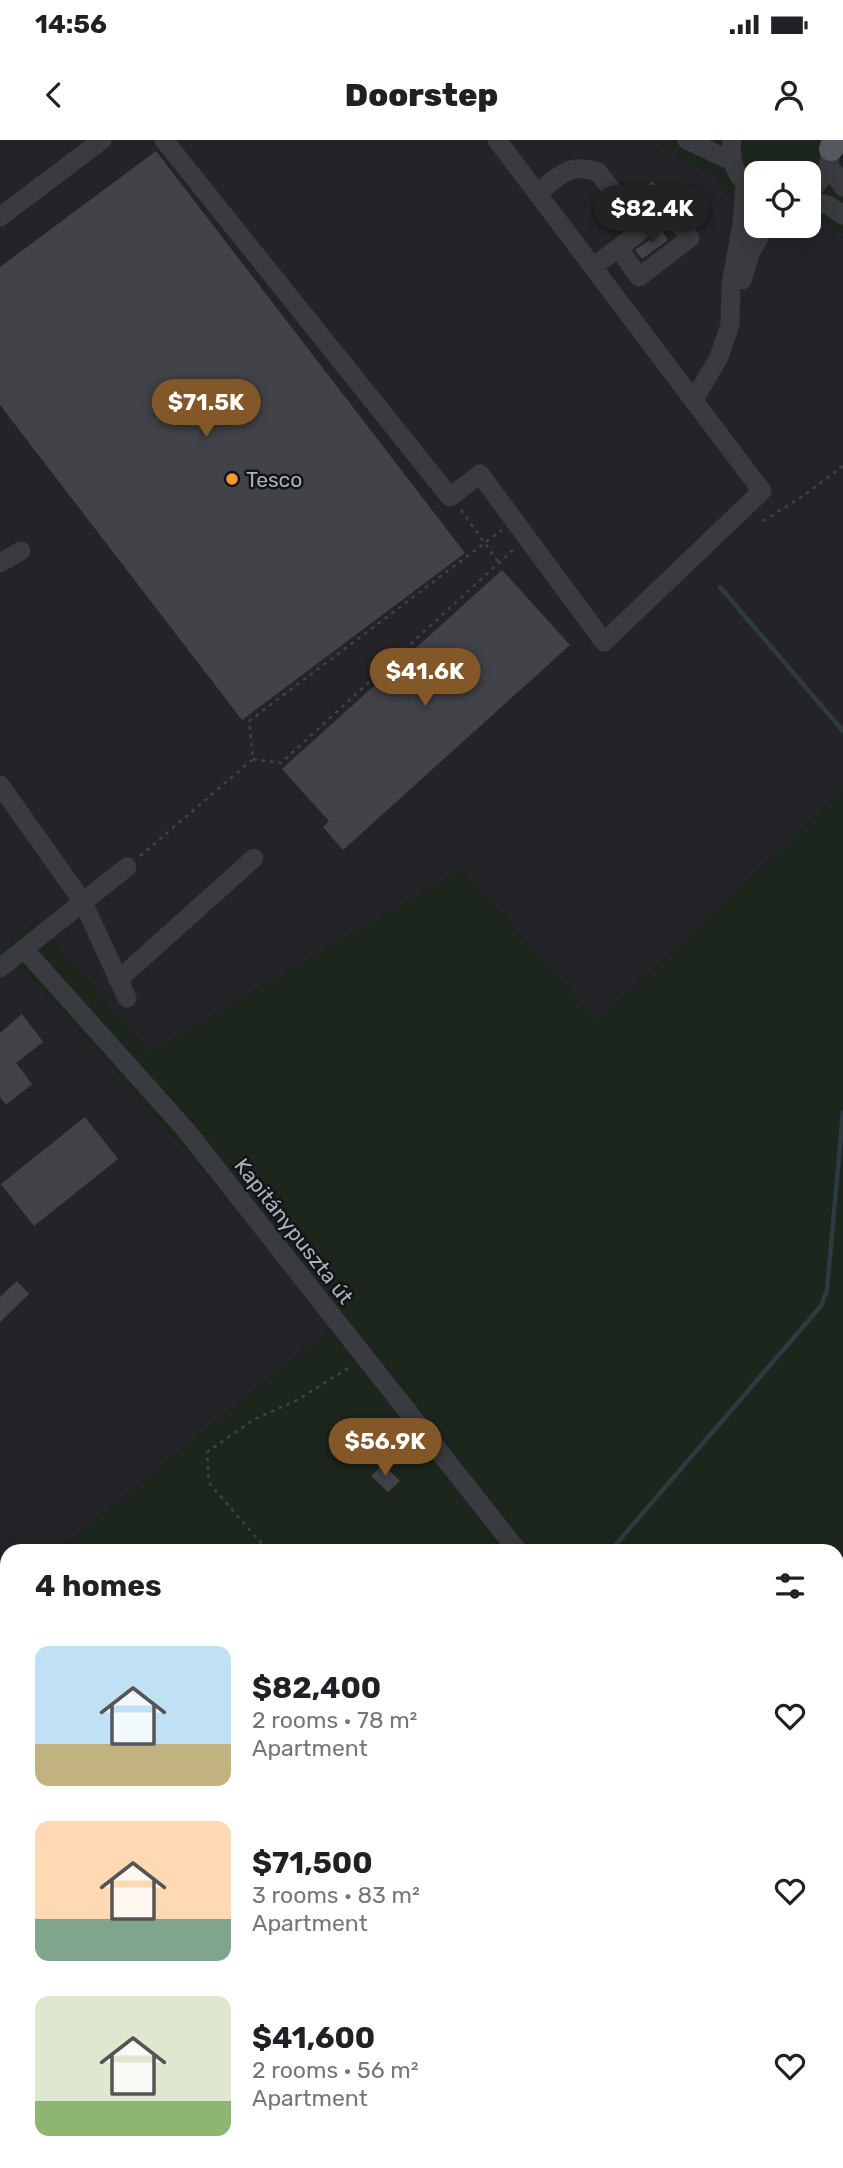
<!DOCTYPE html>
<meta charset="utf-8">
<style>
:root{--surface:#fff;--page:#f2f2f2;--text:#202124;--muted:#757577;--accent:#845728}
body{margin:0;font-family:Rubik,sans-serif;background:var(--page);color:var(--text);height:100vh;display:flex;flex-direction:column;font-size:26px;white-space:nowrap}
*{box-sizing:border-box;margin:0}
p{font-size:23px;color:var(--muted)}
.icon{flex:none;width:38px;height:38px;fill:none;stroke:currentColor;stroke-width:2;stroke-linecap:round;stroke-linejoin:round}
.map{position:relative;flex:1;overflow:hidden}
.drawer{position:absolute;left:0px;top:1404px;width:844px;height:625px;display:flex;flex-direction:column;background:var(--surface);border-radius:21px 21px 0 0;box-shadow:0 4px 18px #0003}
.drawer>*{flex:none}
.fabs{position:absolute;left:744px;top:21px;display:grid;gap:14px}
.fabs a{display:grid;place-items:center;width:77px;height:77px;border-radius:14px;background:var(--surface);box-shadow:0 4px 18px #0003;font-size:35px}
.price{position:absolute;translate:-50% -60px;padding:0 16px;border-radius:24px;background:var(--accent);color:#fff;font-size:23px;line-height:46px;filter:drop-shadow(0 2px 4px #0008)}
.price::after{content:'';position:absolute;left:50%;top:42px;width:21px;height:16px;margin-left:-10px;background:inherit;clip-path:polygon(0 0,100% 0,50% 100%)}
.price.selected{background:#222;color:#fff}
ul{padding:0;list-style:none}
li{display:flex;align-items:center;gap:21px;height:175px;padding:0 35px}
li span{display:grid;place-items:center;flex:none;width:196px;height:140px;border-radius:14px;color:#555}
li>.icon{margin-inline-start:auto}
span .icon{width:84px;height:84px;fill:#fffc;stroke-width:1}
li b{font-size:30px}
h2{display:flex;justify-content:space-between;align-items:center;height:84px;padding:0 35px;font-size:30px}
.status{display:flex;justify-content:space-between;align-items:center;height:49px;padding:0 35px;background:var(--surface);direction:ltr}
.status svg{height:19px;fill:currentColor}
header{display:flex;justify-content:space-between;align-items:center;height:91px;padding:0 35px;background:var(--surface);font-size:32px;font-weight:800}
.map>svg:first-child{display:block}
</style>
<div class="status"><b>14:56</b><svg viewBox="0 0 49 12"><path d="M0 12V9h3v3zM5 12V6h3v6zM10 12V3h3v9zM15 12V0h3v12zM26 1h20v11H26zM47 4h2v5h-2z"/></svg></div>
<header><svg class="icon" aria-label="back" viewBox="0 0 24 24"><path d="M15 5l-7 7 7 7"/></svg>Doorstep<svg class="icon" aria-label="person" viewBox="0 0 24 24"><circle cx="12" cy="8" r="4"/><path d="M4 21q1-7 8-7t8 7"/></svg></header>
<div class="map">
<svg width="843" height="2028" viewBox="0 0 843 2028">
<rect width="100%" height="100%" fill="#18181a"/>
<path fill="#242428" d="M0 0H651L714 36 725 53 756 71V86H808L809 79 830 84 843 93V650L597 882 462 729 150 912 36 780 6 808 182 1006 334 1185 58 1410H7V1453L0 1458Z"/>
<path fill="#1d261d" d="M651 0H843V93L830 84 809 79 808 33H756L755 71 725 53 714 36Z
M843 650V2028H0V1458L7 1453V2021H836V1410H58L333 1185 182 1006 5 808 36 780 150 912 462 729 597 881Z"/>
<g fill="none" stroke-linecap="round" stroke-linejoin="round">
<path stroke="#2d3a40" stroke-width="4.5" d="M720 447 843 591
M611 1410 821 1166 827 1150 843 972
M836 1845H843
M34 2028 43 2021"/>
</g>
<path fill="#424348" d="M156 11 465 413 242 580 0 265V127Z
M653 41 666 59 645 73 632 57Z
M662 91 668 100 642 119 635 110Z
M502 430 570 505 343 710 323 687 329 681 282 629Z
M22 874 43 902 16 923 32 944 6 965 0 957V893Z
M85 977 118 1019 34 1086 1 1044Z
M17 1141 29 1154 0 1182V1157Z
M383 1324 400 1341 388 1352 371 1336Z"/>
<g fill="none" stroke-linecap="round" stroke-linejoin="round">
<path stroke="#3f4247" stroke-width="2.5" stroke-dasharray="3.5 5" stroke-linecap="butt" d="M461 370 499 423
M763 381 803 356 843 326
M253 619 281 623 513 410
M140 716 253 619 249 581 502 390
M267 1410 209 1343 207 1312 253 1280 297 1260 350 1227
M836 1506 843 1502
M0 1625 7 1623
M0 1781 7 1778
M836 1865H843
M0 2027 8 2021
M57 2028 67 2021
M379 2028 391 2021
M535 2028 545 2021"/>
<path stroke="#393b40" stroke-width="19" d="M164 0 450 357 480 334 604 502 762 351 497 0
M687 0 733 22
M732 0C729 21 736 37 753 51
M829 25 843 47
M808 52C826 39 833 22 830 0
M537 53C560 36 568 22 598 32L642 90 593 127
M808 60 828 65 843 75
M0 77 102 0
M618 108 639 137 690 98 670 70 642 90
M742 140 750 114 765 86
M694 260 719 217 730 185 731 145 742 83 745 44
M0 423 21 411
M0 645 83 762 127 858
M24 809 185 989 517 1410
M0 828 127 727
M118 840 254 718
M836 1817 843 1826"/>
<path stroke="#54585f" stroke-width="24" d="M831 9 837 0"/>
</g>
<circle fill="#ff982c" stroke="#131316" stroke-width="2.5" cx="232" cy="339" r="7"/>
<g text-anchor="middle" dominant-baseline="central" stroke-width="5" stroke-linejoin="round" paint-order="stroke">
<g font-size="21" fill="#a9b1bb" stroke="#131316" text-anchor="start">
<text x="246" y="339">Tesco</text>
</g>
<g font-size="21" fill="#a9b1bb" stroke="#131316">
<text transform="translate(294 1091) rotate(52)">Kapitánypuszta út</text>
</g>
</g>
</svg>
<div class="fabs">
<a><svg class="icon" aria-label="locate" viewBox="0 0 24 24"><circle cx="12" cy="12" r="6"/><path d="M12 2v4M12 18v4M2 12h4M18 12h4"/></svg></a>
</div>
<b class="price selected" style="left:652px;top:105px">$82.4K</b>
<b class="price" style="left:206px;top:299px">$71.5K</b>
<b class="price" style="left:425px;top:568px">$41.6K</b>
<b class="price" style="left:385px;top:1338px">$56.9K</b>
<section class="drawer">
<h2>4 homes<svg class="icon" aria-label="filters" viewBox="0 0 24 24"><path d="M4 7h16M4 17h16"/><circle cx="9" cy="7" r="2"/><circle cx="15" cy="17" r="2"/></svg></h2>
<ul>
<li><span style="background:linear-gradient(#bfe0f5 70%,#c2b280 0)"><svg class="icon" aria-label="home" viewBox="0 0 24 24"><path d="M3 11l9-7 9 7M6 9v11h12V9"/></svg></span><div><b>$82,400</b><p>2 rooms · 78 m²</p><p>Apartment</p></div><svg class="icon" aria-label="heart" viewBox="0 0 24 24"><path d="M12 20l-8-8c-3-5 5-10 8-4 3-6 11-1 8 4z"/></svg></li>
<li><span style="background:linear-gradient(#ffd9b3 70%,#7fa58c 0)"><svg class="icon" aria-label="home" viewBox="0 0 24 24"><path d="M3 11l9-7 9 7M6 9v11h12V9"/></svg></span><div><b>$71,500</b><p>3 rooms · 83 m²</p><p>Apartment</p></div><svg class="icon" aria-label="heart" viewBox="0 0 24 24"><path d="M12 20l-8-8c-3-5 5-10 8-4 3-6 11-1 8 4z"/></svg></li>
<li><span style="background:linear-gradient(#dfe7d0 75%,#8fb573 0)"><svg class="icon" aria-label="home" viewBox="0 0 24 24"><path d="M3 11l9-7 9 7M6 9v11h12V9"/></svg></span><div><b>$41,600</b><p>2 rooms · 56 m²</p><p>Apartment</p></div><svg class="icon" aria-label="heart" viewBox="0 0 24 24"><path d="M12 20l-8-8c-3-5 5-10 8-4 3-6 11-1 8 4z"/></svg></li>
</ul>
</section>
</div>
